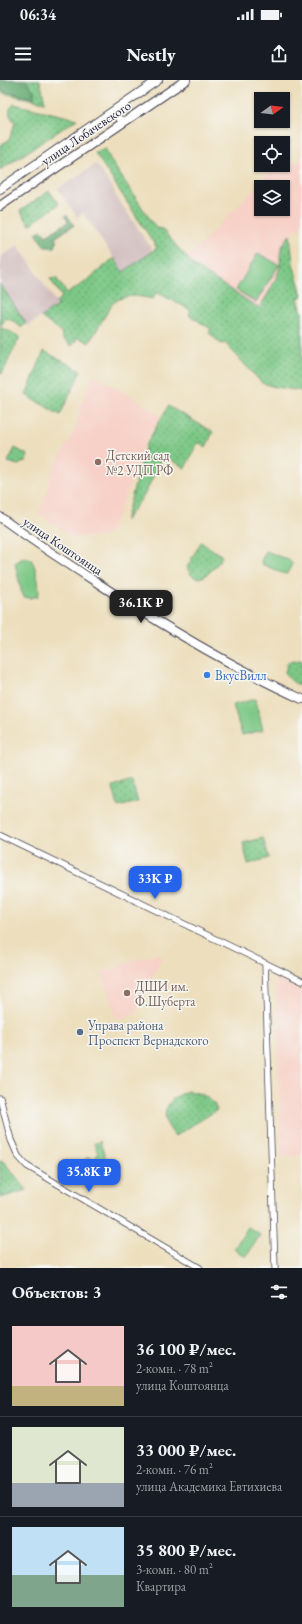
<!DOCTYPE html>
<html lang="ru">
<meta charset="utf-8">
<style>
:root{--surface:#171b24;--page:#20242c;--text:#f1f3f6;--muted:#9ea1a6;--line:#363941;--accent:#2563eb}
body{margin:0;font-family:"EB Garamond",serif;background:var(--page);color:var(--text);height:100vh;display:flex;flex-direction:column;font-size:15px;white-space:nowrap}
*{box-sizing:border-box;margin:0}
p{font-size:13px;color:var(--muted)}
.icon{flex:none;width:22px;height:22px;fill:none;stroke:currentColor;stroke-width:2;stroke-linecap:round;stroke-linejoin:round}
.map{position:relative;height:1188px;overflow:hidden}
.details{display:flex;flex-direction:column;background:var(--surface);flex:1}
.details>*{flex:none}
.needle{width:26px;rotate:75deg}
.tools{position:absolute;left:254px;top:12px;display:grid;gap:8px}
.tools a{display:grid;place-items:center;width:36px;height:36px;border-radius:0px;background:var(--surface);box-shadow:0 1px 3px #0004;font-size:20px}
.price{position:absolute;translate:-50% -34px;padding:0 9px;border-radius:8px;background:var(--accent);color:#fff;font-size:13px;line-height:26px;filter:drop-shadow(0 1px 2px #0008)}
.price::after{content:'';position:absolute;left:50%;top:24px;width:12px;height:9px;margin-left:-6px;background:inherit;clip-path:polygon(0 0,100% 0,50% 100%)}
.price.selected{background:#222;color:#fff}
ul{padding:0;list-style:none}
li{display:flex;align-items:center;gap:12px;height:100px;padding:0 12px}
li+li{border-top:1px solid var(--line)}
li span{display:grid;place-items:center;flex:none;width:112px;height:80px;border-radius:0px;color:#555}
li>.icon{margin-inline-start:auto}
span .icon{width:48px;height:48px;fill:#fffc;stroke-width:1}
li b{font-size:17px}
h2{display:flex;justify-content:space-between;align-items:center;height:48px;padding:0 12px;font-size:17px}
.status{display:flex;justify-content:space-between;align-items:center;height:28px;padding:0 20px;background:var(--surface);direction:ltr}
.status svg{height:11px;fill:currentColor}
header{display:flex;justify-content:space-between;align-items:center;height:52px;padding:0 12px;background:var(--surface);font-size:18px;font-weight:800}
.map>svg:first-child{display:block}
</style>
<div class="status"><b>06:34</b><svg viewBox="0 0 49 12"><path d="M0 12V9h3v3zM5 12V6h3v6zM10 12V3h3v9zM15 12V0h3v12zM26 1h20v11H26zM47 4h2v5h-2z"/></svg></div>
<header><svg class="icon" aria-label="menu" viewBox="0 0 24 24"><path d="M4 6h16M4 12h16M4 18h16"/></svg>Nestly<svg class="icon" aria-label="share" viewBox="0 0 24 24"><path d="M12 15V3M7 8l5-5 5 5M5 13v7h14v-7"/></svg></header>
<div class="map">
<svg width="302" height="1188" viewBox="0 0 302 1188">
<defs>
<pattern id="grass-dots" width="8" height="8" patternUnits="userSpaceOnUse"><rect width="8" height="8" fill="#7dc886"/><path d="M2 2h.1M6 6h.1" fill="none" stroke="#66a26f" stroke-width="1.8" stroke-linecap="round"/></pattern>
<pattern id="forest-crowns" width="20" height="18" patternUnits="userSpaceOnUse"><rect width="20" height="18" fill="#66ac73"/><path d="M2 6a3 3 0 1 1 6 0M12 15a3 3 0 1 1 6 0" fill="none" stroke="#548c60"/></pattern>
</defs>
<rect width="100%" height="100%" fill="#f6f6f2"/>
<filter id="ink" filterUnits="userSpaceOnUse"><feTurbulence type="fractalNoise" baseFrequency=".025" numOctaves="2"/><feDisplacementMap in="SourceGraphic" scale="8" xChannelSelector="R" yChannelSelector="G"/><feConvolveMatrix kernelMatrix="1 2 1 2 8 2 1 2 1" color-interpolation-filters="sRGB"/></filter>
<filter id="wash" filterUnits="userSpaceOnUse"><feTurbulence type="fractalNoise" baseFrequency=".012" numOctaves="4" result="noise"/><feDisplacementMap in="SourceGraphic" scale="16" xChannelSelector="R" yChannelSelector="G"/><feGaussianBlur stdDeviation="0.9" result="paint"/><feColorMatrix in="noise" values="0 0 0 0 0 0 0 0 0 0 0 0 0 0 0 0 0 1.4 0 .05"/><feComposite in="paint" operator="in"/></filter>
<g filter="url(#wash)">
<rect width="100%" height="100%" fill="#eddfbd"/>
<path fill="#f7d1c7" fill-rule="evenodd" d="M302 80V148L289 152 290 155 284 162 280 171 279 191 259 228 193 186 190 182V175L275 87ZM261 107H283V129H261Z
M93 295 135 318 161 336 144 363 133 398 112 448 104 457H72L38 433 46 415 52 391 76 348 80 326Z
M161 873V879L136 934 116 939 102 892 119 888 118 885Z
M277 899 302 911V1075L281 1076 276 900Z"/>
<path fill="#d2bfc0" d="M96 84 115 112 114 113 153 171 123 192 83 133 77 137 58 109Z
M18 165 58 225 28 246 0 204V177Z"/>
<path fill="url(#grass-dots)" stroke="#507560" d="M0 0H40L45 22 2 13 0 10Z
M14 24 77 39 0 90V65L9 60 15 43C10 36 6 31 14 24Z
M105 68 111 81 156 148 162 149 194 186 259 228C266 218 274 204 278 193 284 177 274 173 290 155L293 183 302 216 298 218 302 233V311L275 307 262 303 225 263 221 264 209 253 211 249 189 235 191 230 156 212 153 219C138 216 125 213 112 224L89 263 78 257 72 266 63 259 61 252 41 237 58 225 56 222 62 217 50 199 56 198 67 213 84 203 114 178 123 192 157 168 95 73Z
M49 111 59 124 30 145 20 131Z
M0 204 26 243 21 248 15 242 6 238 0 247Z
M0 248 5 249 20 257 2 294 0 293Z
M44 271 81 291 60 335 26 315Z
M168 326 213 352 206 367 198 362 185 388 163 375 145 414 125 441 146 365Z
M15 368 28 375 26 381 18 385 8 382Z
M201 462 222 476C216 488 196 512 187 487Z
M300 580 302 581V607C295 604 288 599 285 592L288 582Z
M132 701 138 722 118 727 113 707Z
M263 758 269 778 248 784 243 763Z
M188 1011C194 1012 200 1013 205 1016 209 1018 209 1021 213 1022L217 1030 175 1056C172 1052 168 1047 166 1042 162 1026 174 1015 188 1011Z
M100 1061 109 1090 107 1092 85 1081 87 1077 95 1079 98 1073 94 1064Z
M0 1080 4 1082 27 1110 0 1118Z"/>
<path fill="url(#forest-crowns)" stroke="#446757" d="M0 0H26L34 11V18L3 11 0 7Z
M67 135 74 145 55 158 57 162 55 167C43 170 42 162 36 153L41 150 46 156 68 142 65 136Z"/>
<path fill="#7dc886" stroke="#507560" d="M258 173 279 185 256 222 236 210Z
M266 471 291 481 292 484 287 494 282 493 262 484 261 481Z
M23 478C27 478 30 477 32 481 36 487 41 510 38 516L30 518 24 517 22 514 15 483Z
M255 619 263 650 242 655 233 625Z
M248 1147 260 1155 246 1177 234 1169Z"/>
</g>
<g filter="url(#ink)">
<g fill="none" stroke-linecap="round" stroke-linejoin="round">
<defs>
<path id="street" d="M119 28 117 33 119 39 126 40
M0 755 302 901
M265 884 275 1188
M0 1018 11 1060 18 1076 27 1086 200 1188"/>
<path id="secondary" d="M0 109 158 0
M0 126 186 0
M0 437C30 459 62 480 93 500 160 544 229 586 302 619"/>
</defs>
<use href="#street" stroke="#403e4e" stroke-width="7"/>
<use href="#secondary" stroke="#403e4e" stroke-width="10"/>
<use href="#street" stroke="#fff" stroke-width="5.5"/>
<use href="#secondary" stroke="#fff" stroke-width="8"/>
</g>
</g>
<g fill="#8d6e63" stroke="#f6f6f2" stroke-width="1.5">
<circle cx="98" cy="382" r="4"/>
<circle cx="127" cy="913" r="4"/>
</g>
<circle fill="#3f7fe0" stroke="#f6f6f2" stroke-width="1.5" cx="207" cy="595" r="4"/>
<circle fill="#5c6f8a" stroke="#f6f6f2" stroke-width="1.5" cx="80" cy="952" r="4"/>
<g text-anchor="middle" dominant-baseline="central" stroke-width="3" stroke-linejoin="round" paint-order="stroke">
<g font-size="13" fill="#22223b" stroke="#f6f6f2">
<text transform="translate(86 53) rotate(-34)">улица Лобачевского</text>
<text transform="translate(63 466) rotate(34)">улица Коштоянца</text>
</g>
<g font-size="13" fill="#785e54" stroke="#f6f6f2" text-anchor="start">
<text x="106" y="375">Детский сад<tspan x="106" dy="15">№2 УДП РФ</tspan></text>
<text x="135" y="906">ДШИ им.<tspan x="135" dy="15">Ф.Шуберта</tspan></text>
</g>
<g font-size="13" fill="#366cbe" stroke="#f6f6f2" text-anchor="start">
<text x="215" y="595">ВкусВилл</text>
</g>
<g font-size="13" fill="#4e5e75" stroke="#f6f6f2" text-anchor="start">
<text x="88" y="945">Управа района<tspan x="88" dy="15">Проспект Вернадского</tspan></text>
</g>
</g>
</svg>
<div class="tools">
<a><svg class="needle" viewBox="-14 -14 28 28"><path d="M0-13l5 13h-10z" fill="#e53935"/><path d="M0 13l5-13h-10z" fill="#9ea1a6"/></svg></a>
<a><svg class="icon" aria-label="locate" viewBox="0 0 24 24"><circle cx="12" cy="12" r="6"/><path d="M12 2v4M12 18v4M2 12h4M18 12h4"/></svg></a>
<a><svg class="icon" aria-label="layers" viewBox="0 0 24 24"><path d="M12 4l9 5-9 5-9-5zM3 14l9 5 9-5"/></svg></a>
</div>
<b class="price selected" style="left:141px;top:544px">36.1K ₽</b>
<b class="price" style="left:155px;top:820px">33K ₽</b>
<b class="price" style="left:89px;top:1113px">35.8K ₽</b>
</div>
<section class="details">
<h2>Объектов: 3<svg class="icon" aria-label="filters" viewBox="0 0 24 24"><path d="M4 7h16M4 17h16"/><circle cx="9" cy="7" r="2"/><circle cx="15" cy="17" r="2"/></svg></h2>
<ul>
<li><span style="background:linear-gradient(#f6c9c9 75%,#c2b280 0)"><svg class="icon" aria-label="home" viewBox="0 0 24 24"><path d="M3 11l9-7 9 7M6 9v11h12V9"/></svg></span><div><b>36 100 ₽/мес.</b><p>2-комн. · 78 m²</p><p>улица Коштоянца</p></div></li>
<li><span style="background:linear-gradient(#dfe7d0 70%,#9aa5b1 0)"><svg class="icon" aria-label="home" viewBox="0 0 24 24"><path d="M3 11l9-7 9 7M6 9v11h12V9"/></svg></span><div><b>33 000 ₽/мес.</b><p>2-комн. · 76 m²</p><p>улица Академика Евтихиева</p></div></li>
<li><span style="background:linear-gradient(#bfe0f5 60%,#7fa58c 0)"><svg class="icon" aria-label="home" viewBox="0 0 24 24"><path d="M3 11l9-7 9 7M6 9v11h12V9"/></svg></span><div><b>35 800 ₽/мес.</b><p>3-комн. · 80 m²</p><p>Квартира</p></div></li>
</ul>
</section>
